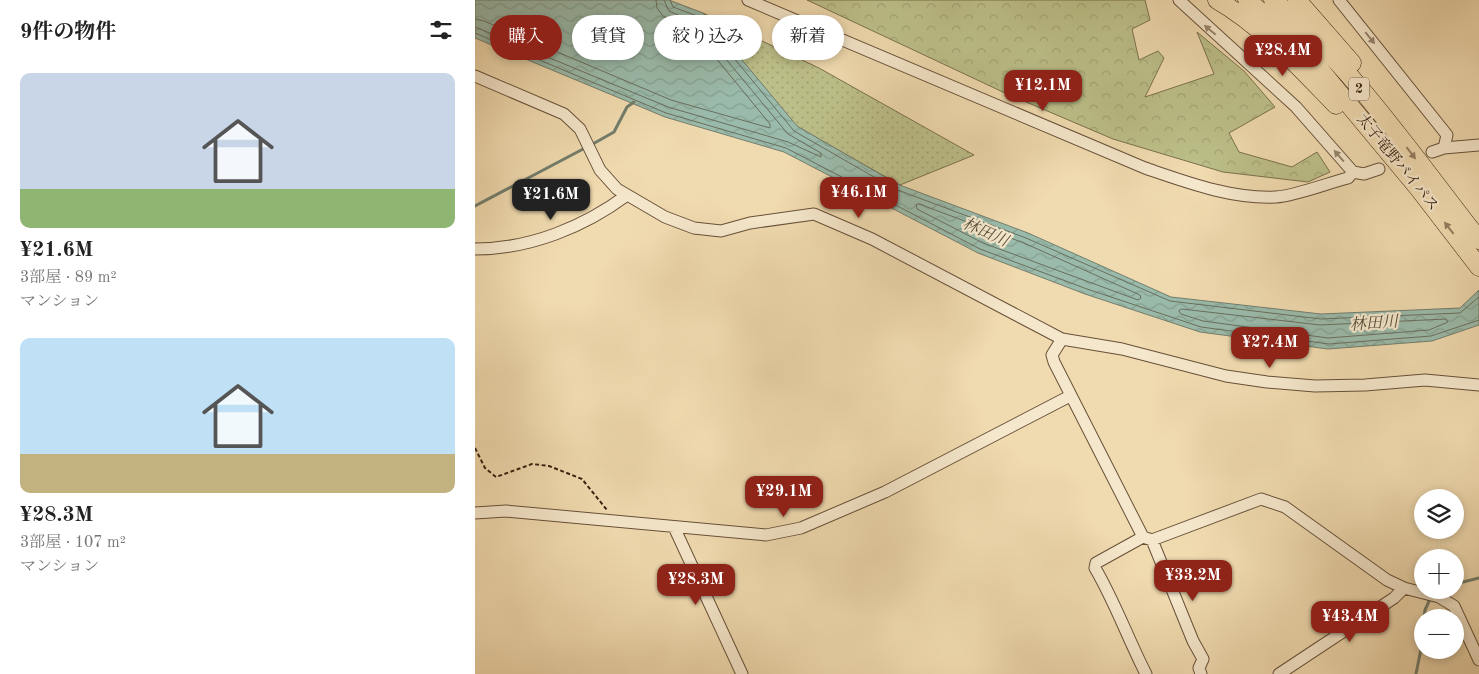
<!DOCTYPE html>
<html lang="ja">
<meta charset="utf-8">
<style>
:root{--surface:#fff;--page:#f6f6f6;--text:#222;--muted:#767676;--accent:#8f2418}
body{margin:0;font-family:"Old Standard TT","Noto Serif JP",serif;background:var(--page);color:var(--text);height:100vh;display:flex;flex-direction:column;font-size:19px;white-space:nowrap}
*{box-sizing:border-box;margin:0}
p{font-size:16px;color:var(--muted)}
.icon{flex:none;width:28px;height:28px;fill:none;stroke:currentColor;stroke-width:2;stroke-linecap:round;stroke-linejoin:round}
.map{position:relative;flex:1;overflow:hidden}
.panel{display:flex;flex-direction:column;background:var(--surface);width:475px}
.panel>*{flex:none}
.top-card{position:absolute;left:15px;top:15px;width:475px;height:45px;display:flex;gap:10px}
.controls{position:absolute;left:939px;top:489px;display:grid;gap:10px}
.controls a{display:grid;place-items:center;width:50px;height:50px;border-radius:50%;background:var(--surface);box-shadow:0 2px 8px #0003;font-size:25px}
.price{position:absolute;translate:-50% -42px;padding:0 11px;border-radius:10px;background:var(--accent);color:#fff;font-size:16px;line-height:32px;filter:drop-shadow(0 1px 2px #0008)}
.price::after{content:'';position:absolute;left:50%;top:30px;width:15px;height:11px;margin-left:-8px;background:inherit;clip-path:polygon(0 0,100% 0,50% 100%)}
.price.active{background:#222;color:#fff}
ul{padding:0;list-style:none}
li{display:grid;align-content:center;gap:10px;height:265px;padding:0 20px}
li span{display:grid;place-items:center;height:155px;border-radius:10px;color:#555}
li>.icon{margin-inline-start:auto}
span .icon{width:90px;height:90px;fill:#fffc;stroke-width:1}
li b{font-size:21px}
h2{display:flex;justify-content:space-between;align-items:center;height:60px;padding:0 20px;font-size:21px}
.chip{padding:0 18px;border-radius:22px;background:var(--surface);box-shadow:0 2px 8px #0003;font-size:18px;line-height:45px}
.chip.active{background:var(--accent);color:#fff}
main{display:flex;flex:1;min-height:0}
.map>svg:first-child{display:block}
</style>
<main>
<section class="panel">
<h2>9件の物件<svg class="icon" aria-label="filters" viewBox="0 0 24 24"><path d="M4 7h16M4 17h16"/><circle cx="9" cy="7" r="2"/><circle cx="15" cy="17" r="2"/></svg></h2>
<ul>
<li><span style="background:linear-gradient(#c9d6e8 75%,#8fb573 0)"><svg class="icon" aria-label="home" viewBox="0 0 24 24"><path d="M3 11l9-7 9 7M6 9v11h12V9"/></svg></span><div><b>¥21.6M</b><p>3部屋 · 89 m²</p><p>マンション</p></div></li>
<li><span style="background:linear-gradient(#bfe0f5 75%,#c2b280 0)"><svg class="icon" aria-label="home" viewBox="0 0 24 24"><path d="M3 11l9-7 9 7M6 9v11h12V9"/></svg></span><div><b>¥28.3M</b><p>3部屋 · 107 m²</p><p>マンション</p></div></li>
</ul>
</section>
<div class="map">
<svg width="1004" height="674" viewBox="0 0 1004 674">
<defs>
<pattern id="grass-dots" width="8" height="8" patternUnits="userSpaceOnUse" patternTransform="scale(1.25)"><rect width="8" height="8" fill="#bcbf89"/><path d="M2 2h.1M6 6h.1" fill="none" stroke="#a2a475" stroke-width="1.8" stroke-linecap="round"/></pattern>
<pattern id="forest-crowns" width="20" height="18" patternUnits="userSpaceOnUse" patternTransform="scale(1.25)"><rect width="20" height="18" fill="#bcbf89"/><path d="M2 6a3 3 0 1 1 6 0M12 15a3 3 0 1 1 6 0" fill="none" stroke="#a2a475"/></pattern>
<pattern id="water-waves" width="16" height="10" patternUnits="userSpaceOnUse" patternTransform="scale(1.25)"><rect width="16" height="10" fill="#9abbab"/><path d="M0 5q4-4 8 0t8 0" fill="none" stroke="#85a092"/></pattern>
</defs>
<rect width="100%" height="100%" fill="#f0daaf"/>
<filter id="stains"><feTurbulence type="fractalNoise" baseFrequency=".004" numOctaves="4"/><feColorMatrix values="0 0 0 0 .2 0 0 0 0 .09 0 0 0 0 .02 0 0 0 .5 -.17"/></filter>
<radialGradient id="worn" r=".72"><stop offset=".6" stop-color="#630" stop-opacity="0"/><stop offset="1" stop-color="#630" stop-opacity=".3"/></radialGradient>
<path fill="url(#grass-dots)" stroke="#7a704c" d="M228 13 344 68 499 155 425 185 321 126Z"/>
<path fill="url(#forest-crowns)" stroke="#7a704c" d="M332 0H670L675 20 657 29 664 60 683 51 689 58 670 97 739 74 722 32 769 71 800 107 754 133 764 152 817 167 842 152 855 172 833 182 748 172 638 139 530 93Z"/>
<path fill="url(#water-waves)" stroke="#737e6d" d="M0 0H194L228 13 322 126 422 184 553 233 696 297 846 314 985 308 1004 290V325L957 341 853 349 725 332 610 294 503 253 309 152 190 117 0 38Z"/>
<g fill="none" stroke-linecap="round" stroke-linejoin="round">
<path stroke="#6a6e5e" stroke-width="1" d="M195 0 198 7 225 17 319 131 420 189 551 238 695 301 846 319 985 313 1004 297
M0 19 9 21 196 100 295 128V124L217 29 188 16 182 8 181 0
M0 27 193 107 313 142 346 157V153L313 134 221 23 194 11 189 0
M0 33 191 113 311 148 505 249 612 289 726 327 854 344 956 336 1004 320
M444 204 549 243 665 295 666 298 663 300 508 243 442 209 441 205Z
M707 309 845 325 971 319 973 322 954 330 853 338 728 321 706 314 704 311Z"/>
<path stroke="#737e6d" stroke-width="3" d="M116 145 139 132 152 107 159 102
M0 206 110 148
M980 584 1004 578
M949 618 950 610 956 597
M941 674 948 639"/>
<defs>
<path id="minor" d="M273 0 670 168C711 182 756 199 801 197 820 196 853 183 873 178L878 172
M704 0 821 107 878 172 889 174 904 169
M864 0 972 135 969 148 957 152
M0 76 89 114 105 129 125 170 142 189 190 217 219 228 246 231 275 223 339 214 397 239 587 339 647 349 751 376 792 382 840 386 890 385 950 380 1004 385
M969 148 1004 145
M0 249C55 249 109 227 152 195
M587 339 577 355 579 362 668 537 677 540 786 499 810 507 912 580 929 588 964 597 979 606 1004 660
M0 513 31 511 291 535 326 528 410 492 595 396
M199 527 267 674
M668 537 621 563 620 568C640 602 653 639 671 674
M677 540 718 641 728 659 724 668 726 674
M804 674 919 598 929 588"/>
<path id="trunk" d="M742 0C787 26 825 68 861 105
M772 0 826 47 944 189 1004 267
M798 0C875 63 942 161 1004 240
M822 0 877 63"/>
</defs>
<use href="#minor" stroke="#675038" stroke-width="13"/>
<use href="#trunk" stroke="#392210" stroke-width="19"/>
<path stroke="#392210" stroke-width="2" stroke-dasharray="4 2.5" stroke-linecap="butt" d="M0 448 10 468 21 477 57 464 74 466 107 479 132 510"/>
<use href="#minor" stroke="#f5e7cb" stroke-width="11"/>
<use href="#trunk" stroke="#f0daaf" stroke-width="18"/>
</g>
<defs><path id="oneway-solid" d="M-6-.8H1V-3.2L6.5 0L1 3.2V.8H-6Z" transform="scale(1.25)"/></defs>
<g fill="#97846e">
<use href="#oneway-solid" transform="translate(735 30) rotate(-140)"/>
<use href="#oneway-solid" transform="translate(895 38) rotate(51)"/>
<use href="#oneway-solid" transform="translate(864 156) rotate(-131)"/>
</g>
<g fill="#947e60">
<use href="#oneway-solid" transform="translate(936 153) rotate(52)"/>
<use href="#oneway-solid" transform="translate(974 228) rotate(-128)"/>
</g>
<g text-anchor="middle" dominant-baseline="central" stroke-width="4.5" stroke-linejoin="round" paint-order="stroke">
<rect fill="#f5e7cb" stroke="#715d48" stroke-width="1" x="874" y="77.5" width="20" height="23" rx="4"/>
<g font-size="14" font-weight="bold" fill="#392210">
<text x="884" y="89">2</text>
</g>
<g font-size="15" fill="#392210" stroke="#f5e7cb">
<text transform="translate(922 163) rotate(51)">太子竜野バイパス</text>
</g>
<g font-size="16" font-style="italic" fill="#56503e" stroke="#f5e7cb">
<text transform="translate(510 233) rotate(24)">林田川</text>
<text transform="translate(899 324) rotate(-4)">林田川</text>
</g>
</g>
<rect width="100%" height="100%" filter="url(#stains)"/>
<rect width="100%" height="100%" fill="url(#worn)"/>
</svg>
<div class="controls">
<a><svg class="icon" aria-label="layers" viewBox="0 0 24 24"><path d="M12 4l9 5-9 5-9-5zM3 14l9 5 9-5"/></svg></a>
<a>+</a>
<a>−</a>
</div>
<b class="price" style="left:808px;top:77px">¥28.4M</b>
<b class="price" style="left:568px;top:112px">¥12.1M</b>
<b class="price" style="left:384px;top:219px">¥46.1M</b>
<b class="price active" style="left:76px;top:221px">¥21.6M</b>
<b class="price" style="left:795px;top:369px">¥27.4M</b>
<b class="price" style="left:309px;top:518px">¥29.1M</b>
<b class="price" style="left:718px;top:602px">¥33.2M</b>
<b class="price" style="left:221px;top:606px">¥28.3M</b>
<b class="price" style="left:875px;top:643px">¥43.4M</b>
<div class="top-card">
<a class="chip active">購入</a>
<a class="chip">賃貸</a>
<a class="chip">絞り込み</a>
<a class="chip">新着</a>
</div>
</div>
</main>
